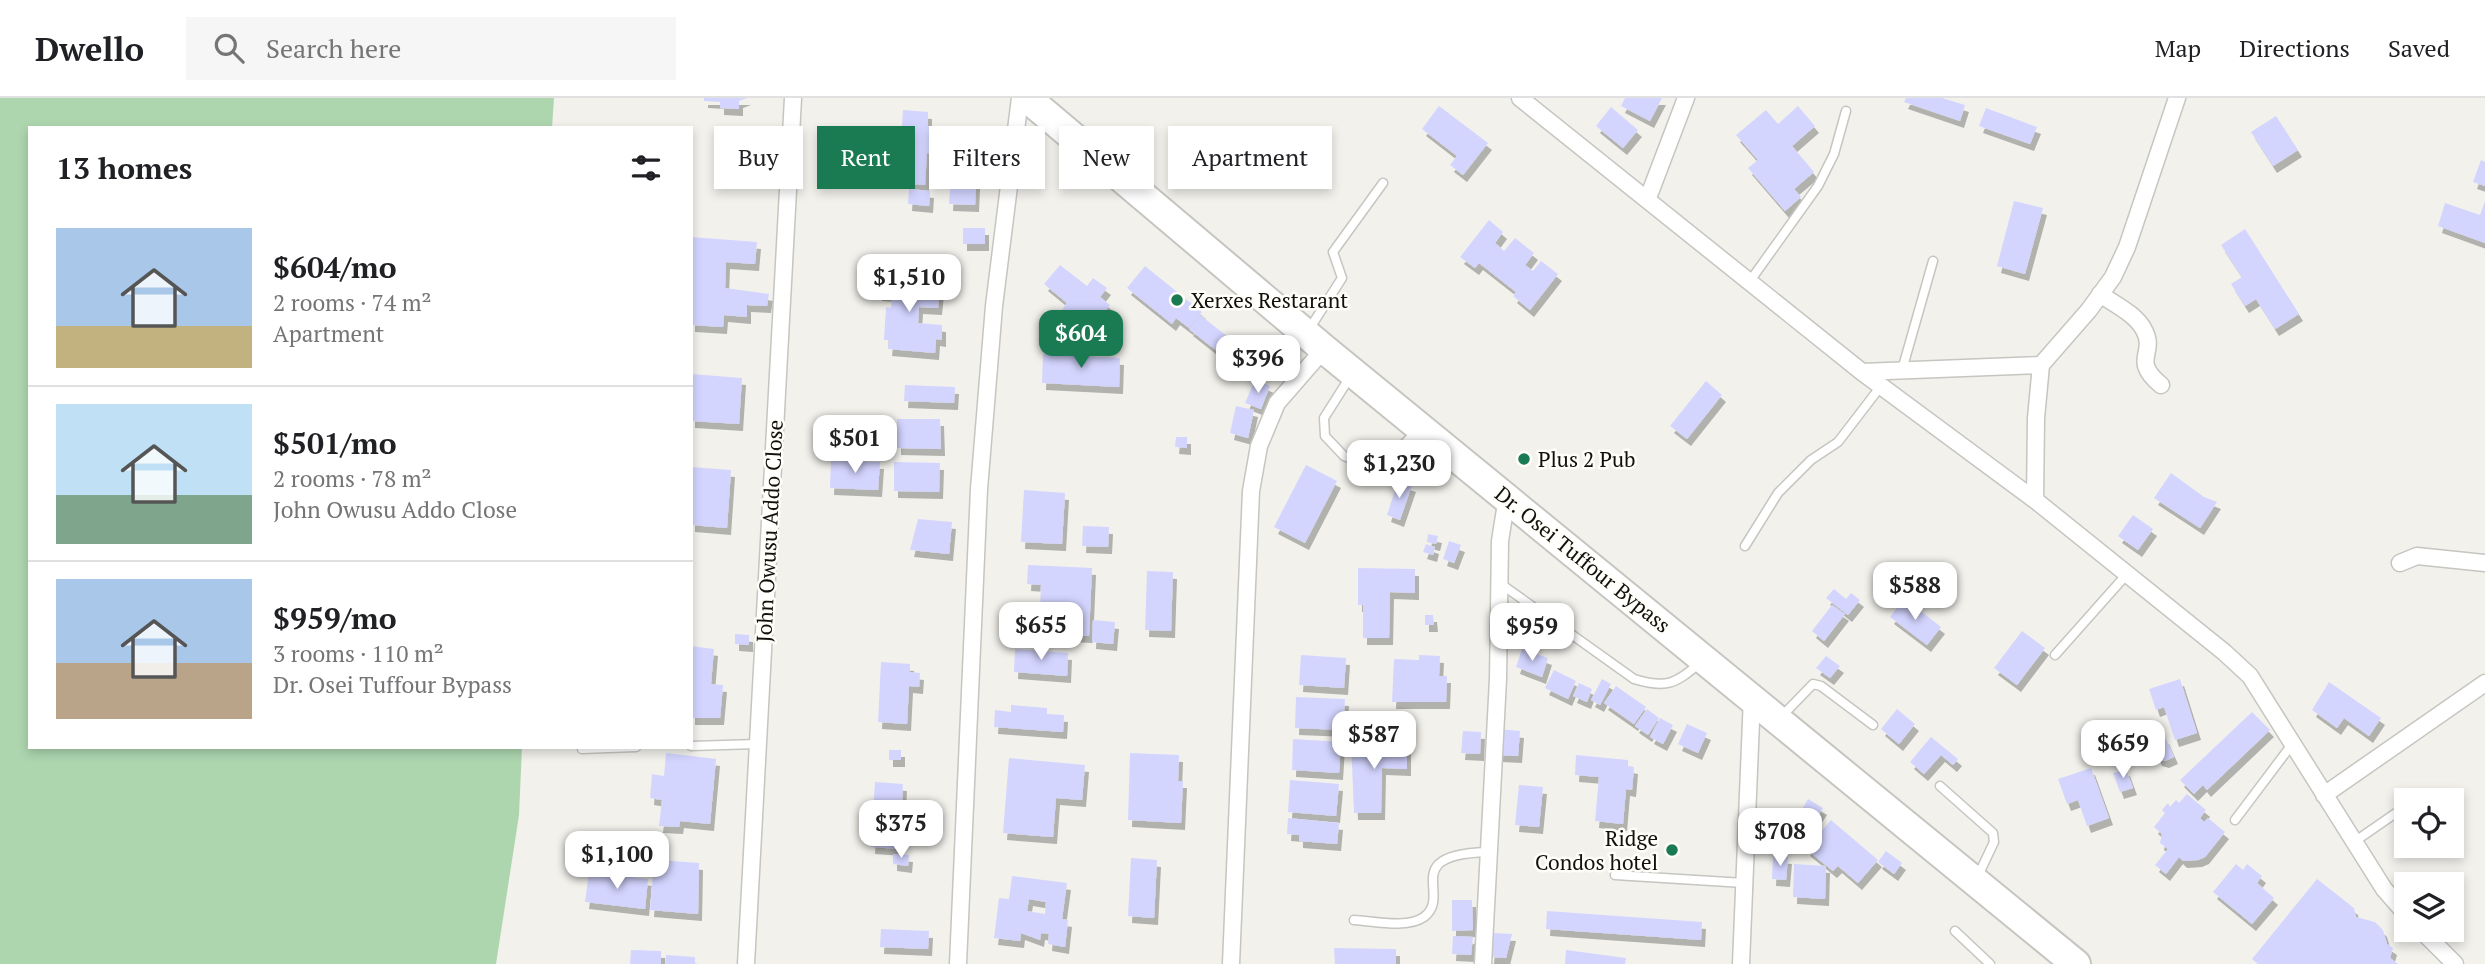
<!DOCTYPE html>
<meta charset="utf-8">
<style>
:root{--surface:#fff;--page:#f6f6f6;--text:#202124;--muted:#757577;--line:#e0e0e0;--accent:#1a7a52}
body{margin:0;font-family:"PT Serif",serif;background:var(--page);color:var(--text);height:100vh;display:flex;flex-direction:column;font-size:26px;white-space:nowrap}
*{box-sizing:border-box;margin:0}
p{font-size:23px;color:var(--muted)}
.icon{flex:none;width:38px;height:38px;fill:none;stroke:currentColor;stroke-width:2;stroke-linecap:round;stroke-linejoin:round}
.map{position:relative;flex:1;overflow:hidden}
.sheet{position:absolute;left:28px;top:28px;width:665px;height:623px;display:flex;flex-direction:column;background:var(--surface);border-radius:0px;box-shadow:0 4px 10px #0003}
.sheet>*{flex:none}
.top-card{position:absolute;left:714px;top:28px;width:665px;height:63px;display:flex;gap:14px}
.tools{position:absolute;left:2394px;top:690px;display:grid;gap:14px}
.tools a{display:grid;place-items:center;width:70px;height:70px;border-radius:0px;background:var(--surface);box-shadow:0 4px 10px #0003;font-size:35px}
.price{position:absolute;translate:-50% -60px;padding:0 16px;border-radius:14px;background:#fff;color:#222;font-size:23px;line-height:46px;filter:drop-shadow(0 2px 4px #0008)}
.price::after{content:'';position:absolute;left:50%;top:42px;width:21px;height:16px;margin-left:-10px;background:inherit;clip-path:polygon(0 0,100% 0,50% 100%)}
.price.current{background:var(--accent);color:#fff}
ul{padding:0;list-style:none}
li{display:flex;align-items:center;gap:21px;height:175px;padding:0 28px}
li+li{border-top:2px solid var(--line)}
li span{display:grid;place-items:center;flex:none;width:196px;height:140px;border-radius:0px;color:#555}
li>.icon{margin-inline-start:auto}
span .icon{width:84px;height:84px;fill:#fffc;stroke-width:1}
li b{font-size:30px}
h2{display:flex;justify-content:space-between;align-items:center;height:84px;padding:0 28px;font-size:30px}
.pill{padding:0 24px;border-radius:0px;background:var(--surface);box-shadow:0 4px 10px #0003;font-size:24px;line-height:63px}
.pill.current{background:var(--accent);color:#fff}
header{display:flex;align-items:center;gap:42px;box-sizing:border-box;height:98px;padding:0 35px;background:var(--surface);border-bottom:2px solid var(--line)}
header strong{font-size:33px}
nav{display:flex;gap:38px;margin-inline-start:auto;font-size:24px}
.search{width:490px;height:63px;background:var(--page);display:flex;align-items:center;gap:18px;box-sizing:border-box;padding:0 24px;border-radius:0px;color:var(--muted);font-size:26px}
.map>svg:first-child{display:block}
</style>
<header>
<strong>Dwello</strong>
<div class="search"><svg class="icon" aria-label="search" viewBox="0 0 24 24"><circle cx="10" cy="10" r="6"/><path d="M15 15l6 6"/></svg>Search here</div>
<nav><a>Map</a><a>Directions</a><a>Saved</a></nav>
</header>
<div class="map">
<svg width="2485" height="866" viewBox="0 0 2485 866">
<defs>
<filter id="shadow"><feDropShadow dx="4" dy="7" stdDeviation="0" flood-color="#0004"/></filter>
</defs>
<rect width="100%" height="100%" fill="#f2f1ec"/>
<path fill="#add6af" d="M0 0H554L552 30H30V649H522L519 717 496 866H0Z"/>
<path fill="#d4d5ff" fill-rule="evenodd" filter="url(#shadow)" d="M704 0H747L739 3V11L720 10V4L704 3Z
M1625 0H1662L1650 23 1621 8Z
M1906 0H1942L1965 7 1960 23 1904 4Z
M1439 8 1488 45 1463 77 1450 67 1457 58 1422 31Z
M1798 8 1815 28 1792 48 1814 74 1794 91 1801 99 1785 113 1748 70 1758 62 1736 37 1766 12 1778 26Z
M1611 9 1638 32 1623 50 1596 28Z
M1986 10 2037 29 2030 46 1979 28Z
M903 12 928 14V28L950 29 948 56 927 55 925 87 907 86 908 74H900V68L891 67V44H901Z
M2276 18 2298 52 2273 68 2251 34Z
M952 59 977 61 975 107 949 106Z
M2481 62 2485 64V88L2473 84Z
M909 91 930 93 929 108 908 106Z
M2014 103 2043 110 2025 176 1997 168Z
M2485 103V145L2438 128 2445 105 2480 117Z
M1489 122 1503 134 1495 145 1504 153 1515 140 1534 155 1525 167 1533 173 1541 163 1558 176 1530 212 1513 198 1516 194 1479 165 1475 170 1460 159Z
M963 130H985V146H963Z
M2245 131 2299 216 2275 231 2256 201 2245 208 2231 186 2242 179 2221 147Z
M691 139 757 144 755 166 726 164 725 190 769 196 767 208 747 207V219L724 217 723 229 691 227Z
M1060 167 1087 188 1093 180 1107 190 1100 199 1110 207 1082 242 1055 221 1067 205 1044 186Z
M1145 168 1202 214 1189 230 1176 220 1172 226 1127 190Z
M893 176 919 178V189L940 190 938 210 919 209 918 225 942 227V242L936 241 935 255 888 251 889 242H884L886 209 891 210 892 197 878 196 879 179 893 180Z
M1200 217 1228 239 1217 253 1189 231Z
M1043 256 1120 260 1119 289 1042 285Z
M691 276 742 280 739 326 691 323Z
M1255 282 1270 288 1261 311 1245 305Z
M1706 283 1722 297 1687 341 1670 328Z
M905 287 955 289 954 305 904 303Z
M1236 308 1254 312 1248 340 1230 335Z
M835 317 883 319 882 348 834 346Z
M897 321H940L941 351 897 350Z
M1176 339H1187V350L1175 349Z
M831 362 880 364 878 392 830 390Z
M894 364 940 365 939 394 894 393Z
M1306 367 1337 383 1305 445 1274 429Z
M691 369 731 372 727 430 691 427Z
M2171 375 2204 399 2217 404 2200 430 2154 400Z
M1398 383 1412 387 1400 422 1387 417Z
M1024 392 1065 395 1062 446 1021 444Z
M2133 417 2153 431 2138 452 2118 438Z
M918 421 952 424 949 456 910 452Z
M1083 428 1109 429 1108 449 1082 448Z
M1428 436 1438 438 1436 446 1427 444Z
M1449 443 1461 447 1454 465 1443 461Z
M1426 446 1435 449 1433 457 1423 454Z
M1028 467 1092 470 1089 538 1039 536 1041 487 1027 486Z
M1358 470 1415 471V495L1390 494 1389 540H1363V507H1358Z
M1147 473 1173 474 1171 533 1145 532Z
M1834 491 1846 501 1851 495 1860 502 1848 517 1826 500Z
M1904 500 1941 529 1927 547 1890 519Z
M1832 507 1845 516 1824 543 1812 533Z
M1425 517H1433L1434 527H1425Z
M1093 522 1115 524 1113 546 1092 544Z
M2022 533 2045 550 2017 587 1994 570Z
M735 536 749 537V547L735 546Z
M691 548 714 551 711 586 723 587 720 620H691Z
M1015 551 1068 555 1067 578 1014 574Z
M1522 551 1548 560 1542 579 1516 569Z
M1301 557 1346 560 1344 590 1299 587Z
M1419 557 1440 558 1439 578H1447L1446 604H1392L1394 561 1419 562Z
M1826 558 1840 568 1830 580 1816 570Z
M881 564 910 566V574L920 575 919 589 909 588 907 626 878 624Z
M1554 572 1576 583 1568 601 1545 590Z
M1602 581 1611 586 1600 607 1591 602Z
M2180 581 2197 635 2175 642 2164 609 2156 612 2149 591Z
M2329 584 2381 620 2369 638 2344 620 2337 630 2312 612Z
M1579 585 1592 591 1587 604 1573 598Z
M1616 588 1646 609 1634 626 1604 605Z
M1296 599 1345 601 1343 632 1295 630Z
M1011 607 1047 610V616L1064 617 1063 634 994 629 995 612 1011 614Z
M1647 611 1659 620 1648 637 1635 628Z
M1897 611 1915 626 1899 646 1881 631Z
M2252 614 2270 632 2207 692 2203 687 2194 696 2180 682Z
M1660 620 1673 627 1663 646 1650 639Z
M1687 626 1707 635 1698 655 1678 646Z
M1499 631 1520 633 1518 658 1498 657Z
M1463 633 1481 634 1480 656 1461 655Z
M1931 639 1958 661 1953 667 1941 657 1924 676 1910 664Z
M2165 639 2174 659 2165 663 2158 661 2151 645Z
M1293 641 1341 644 1339 675 1292 672Z
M1351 642 1407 643V671L1382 670 1381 715H1354Z
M889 652H901V662H889Z
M666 655 716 661 710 726 680 723 679 729 659 728 662 702 650 700 652 676 664 678Z
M1130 655 1179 657 1178 683H1183L1181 725 1128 722Z
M1576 657 1628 662V668L1634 669 1632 692 1626 691 1623 726 1595 723 1599 679 1575 677Z
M1009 660 1085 667 1082 702 1056 700 1053 739 1003 735Z
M2091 670 2109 720 2087 728 2078 702 2067 706 2058 681Z
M2126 671 2133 690 2120 694 2113 675Z
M1290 682 1339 686 1336 718 1288 714Z
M875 684 903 686 901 724 910 725 909 740H900L899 751 871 749Z
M1519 687 1543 689 1539 729 1515 727Z
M2187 696 2206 712 2200 720 2204 724 2208 720 2225 734 2205 759 2198 762 2183 763 2179 759 2166 776 2155 767 2168 751 2160 745 2162 736 2154 729 2165 715 2162 712 2168 705 2170 709 2176 702 2179 705Z
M1808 701 1823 710 1817 719 1803 710Z
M1801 712 1817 721 1806 741 1791 732Z
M1288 720 1339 725 1337 746 1299 743V737L1287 736Z
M1831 722 1878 762 1858 785 1838 768 1833 773 1806 751Z
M1886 753 1902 765 1894 776 1878 764Z
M893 756 909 757 908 768 893 766Z
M1773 758 1788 759 1786 782 1772 781Z
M1131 760 1157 762 1154 820 1128 818Z
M659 762 699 765 698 816 650 812 653 776H658Z
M1794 766 1826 768 1825 801 1793 799Z
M2236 766 2243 772 2247 766 2262 778 2257 785 2274 800 2252 826 2213 794Z
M589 774 648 781 645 811 585 804Z
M1012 778 1067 785 1062 821 1068 822 1065 849 1048 846 1049 836 1041 835 1040 842 1021 835 1020 843 994 840 999 800 1009 801ZM1029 801 1046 804 1045 816 1027 813Z
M2317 781 2354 810 2356 819 2375 824 2383 832 2387 846 2393 850 2390 860 2398 866H2258L2252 861Z
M1452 802H1472L1473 832 1452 833Z
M1547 813 1702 824 1701 842 1546 831Z
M881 831 929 833 928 851 880 849Z
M1492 835 1512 836 1506 860 1490 859Z
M1453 838 1473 839 1471 857 1452 856Z
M1334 850 1396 851V866H1335Z
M631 852 661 853V866H630Z
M1566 852 1626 860 1625 866H1565Z
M666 857 695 859V866H665Z"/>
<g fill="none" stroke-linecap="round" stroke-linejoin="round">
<defs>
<path id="lane" d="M1750 183 1818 88 1834 56 1846 13
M1308 233 1342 180 1333 154 1383 85
M1902 272 1933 163
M1350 279 1324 320 1325 338 1344 358 1370 368 1394 356 1416 334
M1745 448 1778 395 1811 362 1838 344 1881 288
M1501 486 1634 581C1667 591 1675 586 1701 564
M2055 557 2127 476
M1781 619 1813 586 1821 588 1873 627
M691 648 757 646
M582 651 636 649
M1940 688 1993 735 1994 744 1977 780
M2417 702 2419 701
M2235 722 2293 645
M2354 744 2406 708
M1615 777 1744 785
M1354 822C1374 823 1407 831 1424 819 1453 797 1398 757 1487 754
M1955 833 1990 866"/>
<path id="street" d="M1520 0 1862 274 2035 402 2224 554 2250 578 2384 791 2406 816
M1648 100 1686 0
M2100 196C2114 206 2136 216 2144 232 2157 256 2130 261 2161 287
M1862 274 2041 267
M2035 402 2036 320 2041 267 2089 212 2113 179 2127 149 2177 0
M2400 465 2417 458 2485 465
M2324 697 2485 585
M2420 831 2455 866
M746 866 793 0
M958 866 979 391 994 208 1020 0
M1231 866 1251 393 1259 348 1277 305 1324 251
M1483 866 1498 581 1500 443 1507 399
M1741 866 1752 599"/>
<path id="highway" d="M1027 0 1324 251 2076 866"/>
</defs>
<use href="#lane" stroke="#c6c5c0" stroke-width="11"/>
<use href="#street" stroke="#c6c5c0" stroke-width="19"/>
<use href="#highway" stroke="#c6c5c0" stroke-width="32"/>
<use href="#lane" stroke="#fff" stroke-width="8"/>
<use href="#street" stroke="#fff" stroke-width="16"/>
<use href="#highway" stroke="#fff" stroke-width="28"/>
</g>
<g fill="#1a7a52" stroke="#fffef9" stroke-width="2.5">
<circle cx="1177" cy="202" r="7"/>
<circle cx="1524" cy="361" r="7"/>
<circle cx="1672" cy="752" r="7"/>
</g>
<g text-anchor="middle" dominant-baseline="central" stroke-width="5" stroke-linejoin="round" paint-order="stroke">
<g font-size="21" fill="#10100e" stroke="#fffef9" text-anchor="start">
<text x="1191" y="202">Xerxes Restarant</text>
<text x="1538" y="361">Plus 2 Pub</text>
<text x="1658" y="740" text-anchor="end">Ridge<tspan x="1658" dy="24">Condos hotel</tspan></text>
</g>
<g font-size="21" fill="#10100e" stroke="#fffef9">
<text transform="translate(769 433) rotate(-87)">John Owusu Addo Close</text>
<text transform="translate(1583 461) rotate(39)">Dr. Osei Tuffour Bypass</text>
</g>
</g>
</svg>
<div class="tools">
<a><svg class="icon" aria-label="locate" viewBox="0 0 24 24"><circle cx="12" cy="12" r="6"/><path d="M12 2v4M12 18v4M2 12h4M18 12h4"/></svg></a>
<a><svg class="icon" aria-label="layers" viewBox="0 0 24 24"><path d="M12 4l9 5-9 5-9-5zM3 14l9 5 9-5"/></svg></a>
</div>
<b class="price" style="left:909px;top:216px">$1,510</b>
<b class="price current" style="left:1081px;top:272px">$604</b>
<b class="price" style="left:1258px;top:297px">$396</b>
<b class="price" style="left:855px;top:377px">$501</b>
<b class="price" style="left:1399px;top:402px">$1,230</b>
<b class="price" style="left:1915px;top:524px">$588</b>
<b class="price" style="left:1041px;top:564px">$655</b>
<b class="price" style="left:1532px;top:565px">$959</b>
<b class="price" style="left:1374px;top:673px">$587</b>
<b class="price" style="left:2123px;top:682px">$659</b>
<b class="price" style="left:901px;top:762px">$375</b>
<b class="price" style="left:1780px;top:770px">$708</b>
<b class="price" style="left:617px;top:793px">$1,100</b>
<div class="top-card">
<a class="pill">Buy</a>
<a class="pill current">Rent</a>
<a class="pill">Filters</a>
<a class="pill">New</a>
<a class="pill">Apartment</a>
</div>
<section class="sheet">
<h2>13 homes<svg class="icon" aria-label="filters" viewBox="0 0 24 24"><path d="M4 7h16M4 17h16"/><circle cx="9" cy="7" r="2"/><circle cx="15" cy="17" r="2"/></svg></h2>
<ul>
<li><span style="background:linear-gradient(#a9c7e8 70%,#c2b280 0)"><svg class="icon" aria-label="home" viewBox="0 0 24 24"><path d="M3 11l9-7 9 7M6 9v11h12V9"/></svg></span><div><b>$604/mo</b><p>2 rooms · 74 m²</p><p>Apartment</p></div></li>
<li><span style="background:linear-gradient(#bfe0f5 65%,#7fa58c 0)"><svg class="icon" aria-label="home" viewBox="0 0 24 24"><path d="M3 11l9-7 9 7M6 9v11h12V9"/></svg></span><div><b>$501/mo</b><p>2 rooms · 78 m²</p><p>John Owusu Addo Close</p></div></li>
<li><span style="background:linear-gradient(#a9c7e8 60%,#b9a48a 0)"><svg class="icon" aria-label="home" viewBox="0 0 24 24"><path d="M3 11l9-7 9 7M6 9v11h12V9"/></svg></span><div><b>$959/mo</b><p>3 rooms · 110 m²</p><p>Dr. Osei Tuffour Bypass</p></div></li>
</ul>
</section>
</div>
